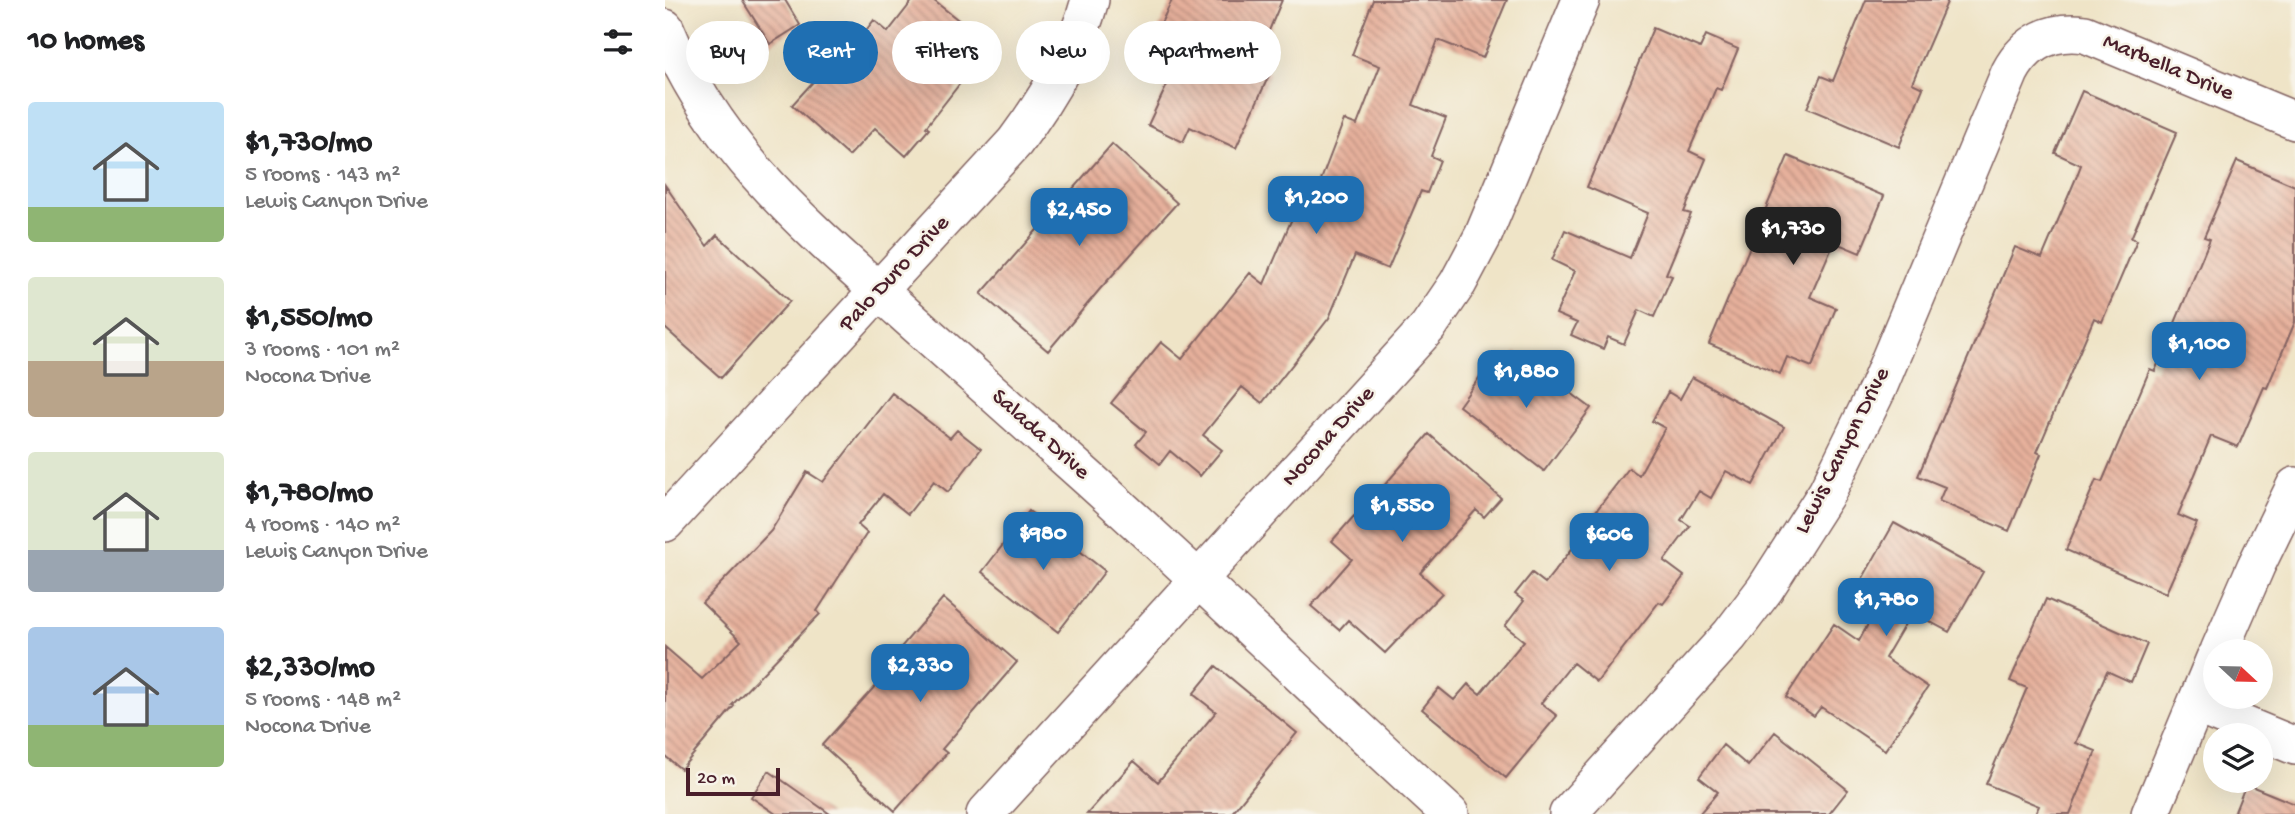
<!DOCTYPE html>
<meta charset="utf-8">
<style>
:root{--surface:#fff;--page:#f2f2f2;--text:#202124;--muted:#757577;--accent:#1f6fb2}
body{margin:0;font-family:"Gochi Hand",sans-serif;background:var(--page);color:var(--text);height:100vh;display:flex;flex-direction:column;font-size:26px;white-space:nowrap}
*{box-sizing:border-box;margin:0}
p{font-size:23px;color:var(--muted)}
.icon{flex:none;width:38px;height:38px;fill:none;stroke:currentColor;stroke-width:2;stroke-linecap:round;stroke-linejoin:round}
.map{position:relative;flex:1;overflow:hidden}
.sheet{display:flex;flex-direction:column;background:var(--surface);width:665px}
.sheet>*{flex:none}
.guide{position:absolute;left:21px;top:21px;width:665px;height:63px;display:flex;gap:14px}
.needle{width:46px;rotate:112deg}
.tools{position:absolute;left:1538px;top:639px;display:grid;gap:14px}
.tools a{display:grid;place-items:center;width:70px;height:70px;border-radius:50%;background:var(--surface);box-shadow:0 7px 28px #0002;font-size:35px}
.scale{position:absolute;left:21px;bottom:18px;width:94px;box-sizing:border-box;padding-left:7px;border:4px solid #4a1f2b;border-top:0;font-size:19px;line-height:24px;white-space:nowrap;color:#4a1f2b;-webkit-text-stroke:5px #f7f3e8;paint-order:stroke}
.price{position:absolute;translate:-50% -60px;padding:0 16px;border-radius:14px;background:var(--accent);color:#fff;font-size:23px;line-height:46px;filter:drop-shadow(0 2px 4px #0008)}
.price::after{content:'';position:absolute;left:50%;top:42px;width:21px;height:16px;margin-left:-10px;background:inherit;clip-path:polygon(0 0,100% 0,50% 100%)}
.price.active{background:#222;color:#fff}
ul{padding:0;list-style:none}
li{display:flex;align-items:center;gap:21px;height:175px;padding:0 28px}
li span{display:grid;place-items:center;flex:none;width:196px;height:140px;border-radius:7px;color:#555}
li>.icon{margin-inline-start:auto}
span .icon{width:84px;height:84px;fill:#fffc;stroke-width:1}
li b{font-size:30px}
h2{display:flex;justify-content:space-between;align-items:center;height:84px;padding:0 28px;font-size:30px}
.pill{padding:0 24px;border-radius:32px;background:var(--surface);box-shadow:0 7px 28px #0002;font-size:24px;line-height:63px}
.pill.active{background:var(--accent);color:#fff}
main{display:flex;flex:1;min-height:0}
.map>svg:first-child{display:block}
</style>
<main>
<section class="sheet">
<h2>10 homes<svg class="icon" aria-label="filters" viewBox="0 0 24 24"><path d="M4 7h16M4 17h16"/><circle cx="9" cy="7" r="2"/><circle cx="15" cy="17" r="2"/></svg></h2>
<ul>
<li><span style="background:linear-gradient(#bfe0f5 75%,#8fb573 0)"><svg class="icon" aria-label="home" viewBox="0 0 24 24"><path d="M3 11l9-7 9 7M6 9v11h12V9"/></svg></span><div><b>$1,730/mo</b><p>5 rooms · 143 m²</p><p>Lewis Canyon Drive</p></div></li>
<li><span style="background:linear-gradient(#dfe7d0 60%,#b9a48a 0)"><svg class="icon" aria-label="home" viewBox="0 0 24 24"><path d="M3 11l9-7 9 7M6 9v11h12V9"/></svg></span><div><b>$1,550/mo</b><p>3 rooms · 101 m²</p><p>Nocona Drive</p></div></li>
<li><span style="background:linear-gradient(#dfe7d0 70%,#9aa5b1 0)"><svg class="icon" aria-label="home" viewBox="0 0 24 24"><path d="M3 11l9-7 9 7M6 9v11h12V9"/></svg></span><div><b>$1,780/mo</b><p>4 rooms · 140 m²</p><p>Lewis Canyon Drive</p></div></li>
<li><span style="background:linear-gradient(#a9c7e8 70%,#8fb573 0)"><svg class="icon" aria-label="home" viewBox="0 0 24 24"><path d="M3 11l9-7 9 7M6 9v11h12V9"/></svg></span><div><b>$2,330/mo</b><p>5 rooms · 148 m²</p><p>Nocona Drive</p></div></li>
</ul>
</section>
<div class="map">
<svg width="1630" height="814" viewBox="0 0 1630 814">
<defs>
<pattern id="building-back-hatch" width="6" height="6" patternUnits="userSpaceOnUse" patternTransform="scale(1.75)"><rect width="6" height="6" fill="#e6b09b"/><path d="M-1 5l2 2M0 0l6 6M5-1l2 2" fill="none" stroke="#bc8f7f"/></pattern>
</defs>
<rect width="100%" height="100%" fill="#f7f3e8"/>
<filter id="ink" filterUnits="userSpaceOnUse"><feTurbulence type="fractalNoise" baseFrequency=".0143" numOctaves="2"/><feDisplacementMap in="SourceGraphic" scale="14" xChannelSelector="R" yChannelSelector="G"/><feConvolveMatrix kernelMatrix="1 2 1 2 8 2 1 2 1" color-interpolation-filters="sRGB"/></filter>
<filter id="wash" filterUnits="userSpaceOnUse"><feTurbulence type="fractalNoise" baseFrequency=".00686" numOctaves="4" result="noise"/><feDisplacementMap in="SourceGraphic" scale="28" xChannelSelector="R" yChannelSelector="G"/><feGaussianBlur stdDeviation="1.57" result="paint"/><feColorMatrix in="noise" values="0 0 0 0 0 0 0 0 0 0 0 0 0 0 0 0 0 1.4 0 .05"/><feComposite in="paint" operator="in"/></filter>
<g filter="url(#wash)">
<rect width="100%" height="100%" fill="#efe4c7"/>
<g id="blocks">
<path fill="url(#building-back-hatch)" d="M77 0H120L135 25 105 44Z
M248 0H268L325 45 261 127 264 129 241 156 210 128 184 156 127 105 177 50 182 55 209 20 223 32Z
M507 0H617L589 66 605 73 571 148 525 127 518 142 483 125 509 70 480 57Z
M708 0H842L818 58 773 40 748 105 781 118 766 156 775 160 762 193 756 191 723 269 690 255 664 318 597 403 577 387 538 435 557 450 535 476 505 451 495 464 471 444 481 432 446 403 496 342 517 359 585 273 599 284 640 188 651 193 679 120 692 125 715 66 687 55Z
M1201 0H1283L1247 83 1258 88 1234 147 1142 108 1156 76 1168 81Z
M988 28 1035 48 1041 35 1073 49 1056 90 1051 88 1024 151 1041 159 1019 212 1026 214 1001 274 1007 276 989 317 974 310 959 344 943 337 938 349 906 335 912 323 891 314 910 271 887 260 900 230 965 258 983 213 922 187Z
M1417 91 1512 132 1466 238 1472 240 1437 322 1429 318 1372 452 1376 454 1344 531 1274 501 1280 487 1253 476 1350 247 1377 258 1411 178 1416 165 1390 153Z
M447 144 512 203 435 289 383 351 316 294Z
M1123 156 1219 196 1195 253 1169 242 1145 297 1171 308 1147 367 1122 357 1115 374 1044 344Z
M1572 161 1630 186V322L1602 388 1599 387 1573 447 1546 436 1513 515 1532 523 1501 593 1401 550 1431 480 1437 482 1485 369 1490 371 1545 239 1539 237Z
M0 185 42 246 52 235 125 301 56 378 0 328Z
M851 352 926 408 879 471 794 406 817 374 828 382Z
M1027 377 1119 427 1088 485 1061 471 1046 498 1034 491 1016 520 1025 526 999 561 1019 576 998 604 994 602 932 682 908 663 876 703 892 716 841 778 757 709 774 688 789 700 803 684 815 694 859 641 840 626 859 601 850 594 867 573 880 583 914 540 911 537 964 468 974 475 1000 428 987 421 1003 392 1015 399Z
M227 393 285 438 292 430 316 449 283 492 269 481 243 514 218 494 193 525 202 533 152 611 155 614 67 705 69 706 16 769 0 756V647L37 679 76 641 37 603 106 531 142 472 158 482Z
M764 434 836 498 819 517 811 510 755 573 777 593 720 653 683 620 674 630 646 606 687 559 667 541 689 516 691 518Z
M364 511 440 571 393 632 317 572Z
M1229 523 1318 572 1284 632 1247 612 1220 658 1263 687 1220 750 1156 707 1149 716 1121 697 1169 624 1194 641 1218 596 1195 583Z
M278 598 352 662 277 749 282 753 230 811 157 745 230 664 225 660Z
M1381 599 1482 644 1466 682 1442 671 1411 743 1431 751 1405 814H1370L1374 806 1321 784 1362 688 1345 681Z
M551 666 632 733 566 814H422L469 761 493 782 551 712 528 694Z
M1110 732 1183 790 1164 814H1034L1053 792 1034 777 1058 745 1083 766Z
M104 771 165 814H111L86 797Z
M1581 784 1630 804V814H1569Z"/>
</g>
</g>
<g filter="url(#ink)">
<use href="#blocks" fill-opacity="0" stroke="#846462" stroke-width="2"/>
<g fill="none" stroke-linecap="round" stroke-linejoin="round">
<defs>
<path id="minor" d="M0 28C50 150 140 225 235 310 297 366 360 422 423 478 545 588 664 703 785 814
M0 523 350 142C382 99 411 52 425 0
M1554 651 1591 566 1630 486
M1531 705 1630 746
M320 814 763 327 793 283 818 236 916 0
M903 814 1065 635 1100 589 1162 492 1213 388 1345 72C1361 42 1387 29 1420 34L1630 121
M1485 814 1550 658"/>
</defs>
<use href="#minor" stroke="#846462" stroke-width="40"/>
<use href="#minor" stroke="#fff" stroke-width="37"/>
</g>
</g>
<g text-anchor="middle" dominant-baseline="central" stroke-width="5" stroke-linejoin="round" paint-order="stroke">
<g font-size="23" fill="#4a1f2b" stroke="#f7f3e8">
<text transform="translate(1503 68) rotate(23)">Marbella Drive</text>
<text transform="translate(230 274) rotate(-47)">Palo Duro Drive</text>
<text transform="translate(375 435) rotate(42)">Salada Drive</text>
<text transform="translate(664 437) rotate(-48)">Nocona Drive</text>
<text transform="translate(1178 451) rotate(-63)">Lewis Canyon Drive</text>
</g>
</g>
</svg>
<div class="tools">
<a><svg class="needle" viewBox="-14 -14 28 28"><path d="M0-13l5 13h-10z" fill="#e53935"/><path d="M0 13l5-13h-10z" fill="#757577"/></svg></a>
<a><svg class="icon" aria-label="layers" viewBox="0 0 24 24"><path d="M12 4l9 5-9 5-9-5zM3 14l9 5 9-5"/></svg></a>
</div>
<div class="scale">20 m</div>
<b class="price" style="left:651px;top:236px">$1,200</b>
<b class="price" style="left:414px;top:248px">$2,450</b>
<b class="price active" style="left:1128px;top:267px">$1,730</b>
<b class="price" style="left:1534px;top:382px">$1,100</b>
<b class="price" style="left:861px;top:410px">$1,880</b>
<b class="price" style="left:737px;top:544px">$1,550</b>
<b class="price" style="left:378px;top:572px">$980</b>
<b class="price" style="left:944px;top:573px">$606</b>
<b class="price" style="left:1221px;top:638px">$1,780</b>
<b class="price" style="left:255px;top:704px">$2,330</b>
<div class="guide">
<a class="pill">Buy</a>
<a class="pill active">Rent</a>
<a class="pill">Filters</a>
<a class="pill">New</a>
<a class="pill">Apartment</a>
</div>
</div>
</main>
